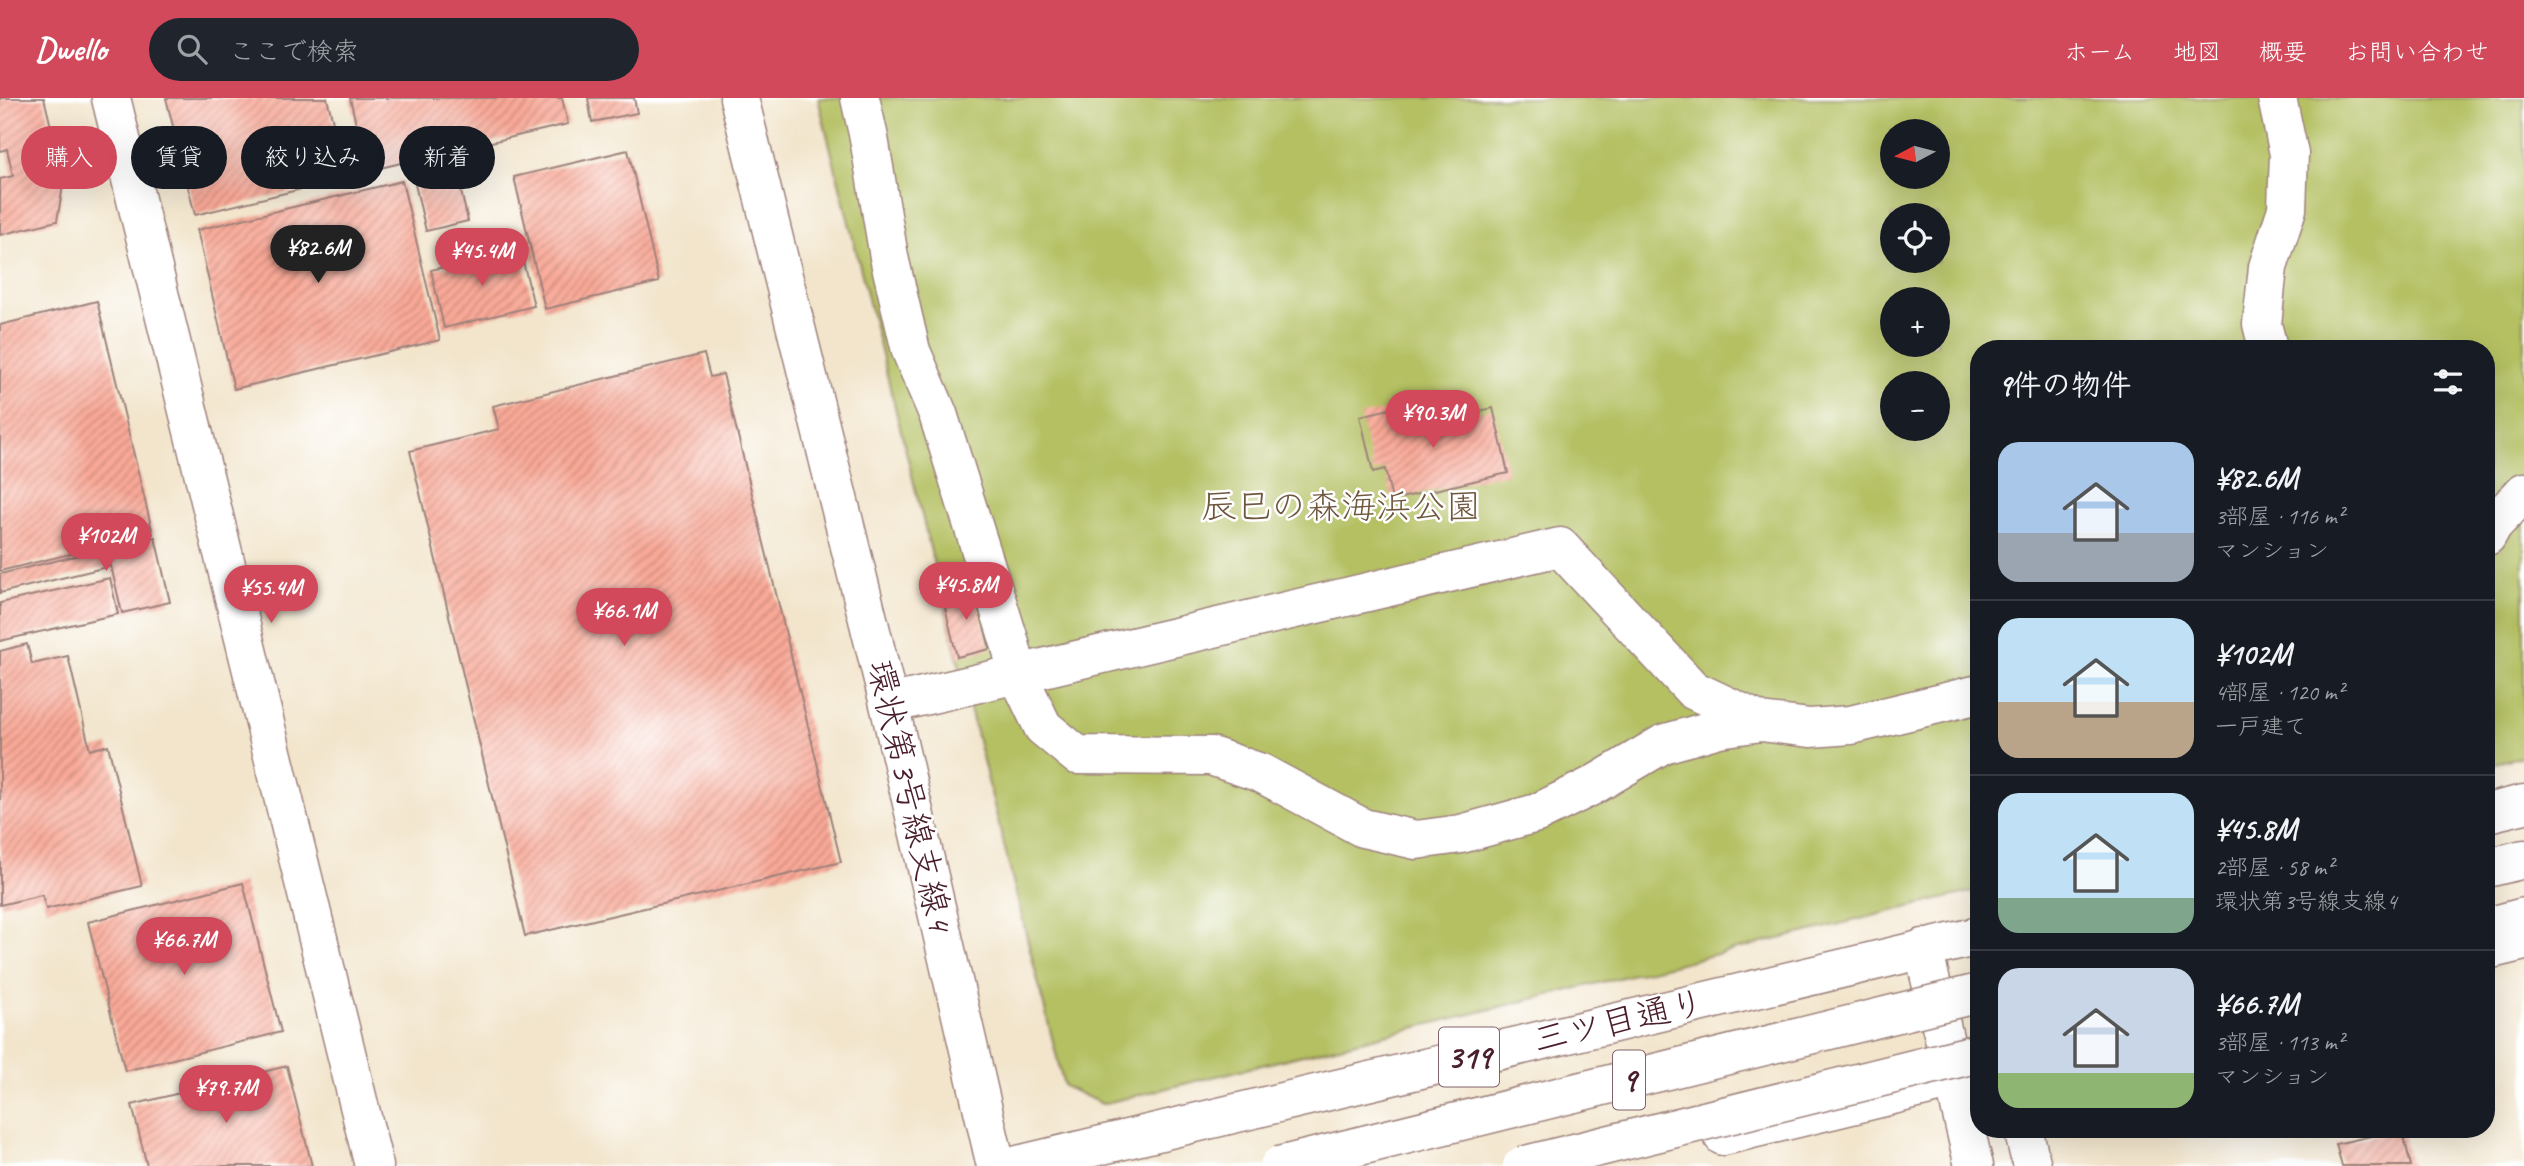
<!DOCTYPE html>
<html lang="ja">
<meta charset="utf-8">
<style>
:root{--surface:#171b24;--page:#20242c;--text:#f1f3f6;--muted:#9ea1a6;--line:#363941;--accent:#d1495b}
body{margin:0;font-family:Caveat,"Klee One",sans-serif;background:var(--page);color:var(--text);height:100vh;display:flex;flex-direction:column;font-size:26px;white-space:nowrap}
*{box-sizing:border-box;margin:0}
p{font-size:23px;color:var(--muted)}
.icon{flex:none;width:38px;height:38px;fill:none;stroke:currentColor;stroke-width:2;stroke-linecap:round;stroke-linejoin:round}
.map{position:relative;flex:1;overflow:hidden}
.side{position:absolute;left:1970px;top:242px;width:525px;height:798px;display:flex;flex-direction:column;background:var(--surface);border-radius:28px;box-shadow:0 7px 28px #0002}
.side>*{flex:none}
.top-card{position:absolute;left:21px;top:28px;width:665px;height:63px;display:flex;gap:14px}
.needle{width:46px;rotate:263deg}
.controls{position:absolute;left:1880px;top:21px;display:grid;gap:14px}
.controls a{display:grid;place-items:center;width:70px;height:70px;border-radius:50%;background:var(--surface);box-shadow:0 7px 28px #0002;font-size:35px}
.price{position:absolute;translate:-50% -60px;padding:0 16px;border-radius:24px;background:var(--accent);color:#fff;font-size:23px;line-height:46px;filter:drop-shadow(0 2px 4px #0008)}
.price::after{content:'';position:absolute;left:50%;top:42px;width:21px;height:16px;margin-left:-10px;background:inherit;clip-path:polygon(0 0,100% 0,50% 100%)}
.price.current{background:#222;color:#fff}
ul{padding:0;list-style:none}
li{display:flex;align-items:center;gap:21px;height:175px;padding:0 28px}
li+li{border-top:2px solid var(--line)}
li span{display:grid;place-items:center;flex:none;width:196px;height:140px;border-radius:21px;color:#555}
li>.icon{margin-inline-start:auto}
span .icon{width:84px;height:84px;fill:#fffc;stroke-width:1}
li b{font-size:30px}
h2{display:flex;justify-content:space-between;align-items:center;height:84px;padding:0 28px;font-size:30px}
.pill{padding:0 24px;border-radius:32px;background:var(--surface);box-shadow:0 7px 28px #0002;font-size:24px;line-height:63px}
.pill.current{background:var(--accent);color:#fff}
header{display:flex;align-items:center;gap:42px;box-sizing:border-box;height:98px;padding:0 35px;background:var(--accent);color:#fff}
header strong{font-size:33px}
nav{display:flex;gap:38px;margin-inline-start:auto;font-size:24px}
.search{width:490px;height:63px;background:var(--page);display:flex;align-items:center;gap:18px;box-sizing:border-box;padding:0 24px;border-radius:38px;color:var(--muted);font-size:26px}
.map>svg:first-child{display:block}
</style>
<header>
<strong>Dwello</strong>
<div class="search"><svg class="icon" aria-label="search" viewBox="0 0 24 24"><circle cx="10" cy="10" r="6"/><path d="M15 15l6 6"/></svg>ここで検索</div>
<nav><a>ホーム</a><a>地図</a><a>概要</a><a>お問い合わせ</a></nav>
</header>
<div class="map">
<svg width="2524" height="1068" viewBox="0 0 2524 1068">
<defs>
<pattern id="building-hatch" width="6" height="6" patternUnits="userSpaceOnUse" patternTransform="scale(1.75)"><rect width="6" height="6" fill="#f9a997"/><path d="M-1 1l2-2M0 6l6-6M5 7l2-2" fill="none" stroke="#cc897b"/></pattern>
</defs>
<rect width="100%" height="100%" fill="#fff"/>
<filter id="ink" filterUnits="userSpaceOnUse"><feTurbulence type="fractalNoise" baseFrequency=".0143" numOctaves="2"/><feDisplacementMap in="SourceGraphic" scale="14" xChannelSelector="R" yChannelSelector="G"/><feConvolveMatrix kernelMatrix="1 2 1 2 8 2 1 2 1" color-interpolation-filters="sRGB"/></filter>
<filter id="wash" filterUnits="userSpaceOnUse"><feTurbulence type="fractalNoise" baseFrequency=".00686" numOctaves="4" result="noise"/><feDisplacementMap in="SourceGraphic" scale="28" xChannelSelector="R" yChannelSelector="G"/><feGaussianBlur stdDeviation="1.57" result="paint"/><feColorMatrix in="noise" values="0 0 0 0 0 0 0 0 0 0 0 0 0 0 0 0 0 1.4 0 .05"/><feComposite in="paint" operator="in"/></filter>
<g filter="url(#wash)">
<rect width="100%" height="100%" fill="#f2e5cc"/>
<path fill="#b4c062" stroke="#7f7046" stroke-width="2" fill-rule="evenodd" d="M818 0H2524V658L2487 667V250H1979V792L1102 1006 1064 988ZM1892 33H1937V79H1892ZM1892 117H1937V163H1892ZM1892 201H1937V247H1892ZM1892 285H1937V331H1892Z"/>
<g id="blocks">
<path fill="url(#building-hatch)" d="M0 0H44L64 82 57 123 0 137V81L13 78 7 51 0 53Z
M166 0H327L347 80 195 117Z
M350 0H562L568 26 367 73Z
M588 0H634L637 15 592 24Z
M628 52 659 184 545 211 514 79Z
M456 72 468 123 426 133 414 82Z
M402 83 440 242 234 291 197 132Z
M520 151 534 208 444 230 431 172Z
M97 203 153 436 0 473V227Z
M704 256 710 279 723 276 841 764 525 838 410 353 499 331 493 308Z
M1411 306 1415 328 1493 310 1508 375 1392 402 1385 371 1373 374 1360 318Z
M155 439 170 504 122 515 111 468 0 495V476Z
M110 480 118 516 0 543V505Z
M974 489 990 551 957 559 942 497Z
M27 546 32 566 68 558 90 652 108 647 142 788 46 811 42 797 0 807V553Z
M243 785 281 934 125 973 88 824Z
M287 968 312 1068H147L132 1007Z
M2402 1031 2411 1068H2342L2336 1046Z"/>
</g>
</g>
<g filter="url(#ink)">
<use href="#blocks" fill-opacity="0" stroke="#9e827c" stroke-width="2"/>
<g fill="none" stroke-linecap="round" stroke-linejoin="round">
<defs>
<path id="minor" d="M111 0 374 1068
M739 0 889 606 996 1068
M860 0 869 40 889 159 911 253 938 316 1010 545 1018 577 1043 629 1077 657 1211 658 1261 675 1363 730 1416 742 1461 736 1537 715 1592 688 1663 646 1719 630 1761 624 1810 630 1851 627 1979 596
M2268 250 2262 226 2268 169 2287 111 2289 56 2277 0
M2487 438 2493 427 2524 394
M889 606 1560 449 1693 592 1761 624
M1923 850 1974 1068
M2023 1031 2032 1068"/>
<path id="major" d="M2487 715 2524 706
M2487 852 2524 843
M1723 1038 1979 976
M1014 1068 1979 838"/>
<path id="highway" d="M2487 770 2524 761
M2487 829 2524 819"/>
</defs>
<use href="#minor" stroke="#9e827c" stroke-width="41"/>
<use href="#major" stroke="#9e827c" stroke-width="41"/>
<use href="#highway" stroke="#9e827c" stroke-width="41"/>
<use href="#minor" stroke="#fff" stroke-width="38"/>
<use href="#major" stroke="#fff" stroke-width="38"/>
<use href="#highway" stroke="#fff" stroke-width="38"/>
<defs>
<path id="highway-bridge" d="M1279 1068 1979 895
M1522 1068 1979 955"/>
</defs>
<use href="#highway-bridge" stroke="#9e827c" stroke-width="41" stroke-linecap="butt"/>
<use href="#highway-bridge" stroke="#fff" stroke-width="38"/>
</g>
</g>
<g text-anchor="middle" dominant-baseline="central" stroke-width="5" stroke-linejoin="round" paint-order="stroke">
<g fill="#fff" stroke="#80626b" stroke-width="2">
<rect x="1439" y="929.5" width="60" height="59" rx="5"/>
<rect x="1613" y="952.5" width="32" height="59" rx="5"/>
</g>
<g font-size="33" font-weight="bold" fill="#4a1f2b">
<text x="1469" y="959">319</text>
<text x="1629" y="982">9</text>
</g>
<g font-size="35" fill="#6f573e" stroke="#fff">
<text x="1341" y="408">辰巳の森海浜公園</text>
</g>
<g font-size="35" fill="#4a1f2b" stroke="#fff">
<text transform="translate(910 697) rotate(77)">環状第3号線支線4</text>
<text transform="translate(1619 923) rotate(-13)">三ツ目通り</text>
</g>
</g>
</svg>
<div class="controls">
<a><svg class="needle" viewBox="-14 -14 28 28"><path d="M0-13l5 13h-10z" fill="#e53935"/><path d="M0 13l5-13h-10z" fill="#9ea1a6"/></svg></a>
<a><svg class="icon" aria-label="locate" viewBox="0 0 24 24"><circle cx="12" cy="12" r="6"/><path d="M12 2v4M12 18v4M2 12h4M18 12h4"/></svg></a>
<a>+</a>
<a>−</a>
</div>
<b class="price current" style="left:318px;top:187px">¥82.6M</b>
<b class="price" style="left:482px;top:190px">¥45.4M</b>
<b class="price" style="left:1433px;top:352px">¥90.3M</b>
<b class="price" style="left:106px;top:475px">¥102M</b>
<b class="price" style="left:966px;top:524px">¥45.8M</b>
<b class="price" style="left:271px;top:527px">¥55.4M</b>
<b class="price" style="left:624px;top:550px">¥66.1M</b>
<b class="price" style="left:184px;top:879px">¥66.7M</b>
<b class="price" style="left:226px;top:1027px">¥79.7M</b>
<div class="top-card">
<a class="pill current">購入</a>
<a class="pill">賃貸</a>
<a class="pill">絞り込み</a>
<a class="pill">新着</a>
</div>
<section class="side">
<h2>9件の物件<svg class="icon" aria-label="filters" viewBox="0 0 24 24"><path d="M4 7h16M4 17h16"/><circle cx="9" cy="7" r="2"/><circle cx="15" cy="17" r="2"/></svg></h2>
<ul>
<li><span style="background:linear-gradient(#a9c7e8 65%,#9aa5b1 0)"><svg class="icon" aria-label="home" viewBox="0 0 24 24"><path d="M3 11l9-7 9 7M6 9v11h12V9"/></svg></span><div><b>¥82.6M</b><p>3部屋 · 116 m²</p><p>マンション</p></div></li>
<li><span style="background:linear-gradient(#bfe0f5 60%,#b9a48a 0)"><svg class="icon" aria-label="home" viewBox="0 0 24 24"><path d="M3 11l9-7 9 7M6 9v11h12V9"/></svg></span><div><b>¥102M</b><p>4部屋 · 120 m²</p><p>一戸建て</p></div></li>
<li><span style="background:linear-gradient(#bfe0f5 75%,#7fa58c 0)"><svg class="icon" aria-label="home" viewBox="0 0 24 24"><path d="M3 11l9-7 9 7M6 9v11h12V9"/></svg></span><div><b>¥45.8M</b><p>2部屋 · 58 m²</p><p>環状第3号線支線4</p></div></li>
<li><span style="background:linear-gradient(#c9d6e8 75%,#8fb573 0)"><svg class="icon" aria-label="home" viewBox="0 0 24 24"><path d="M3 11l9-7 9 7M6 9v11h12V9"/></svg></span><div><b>¥66.7M</b><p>3部屋 · 113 m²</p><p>マンション</p></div></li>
</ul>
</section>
</div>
